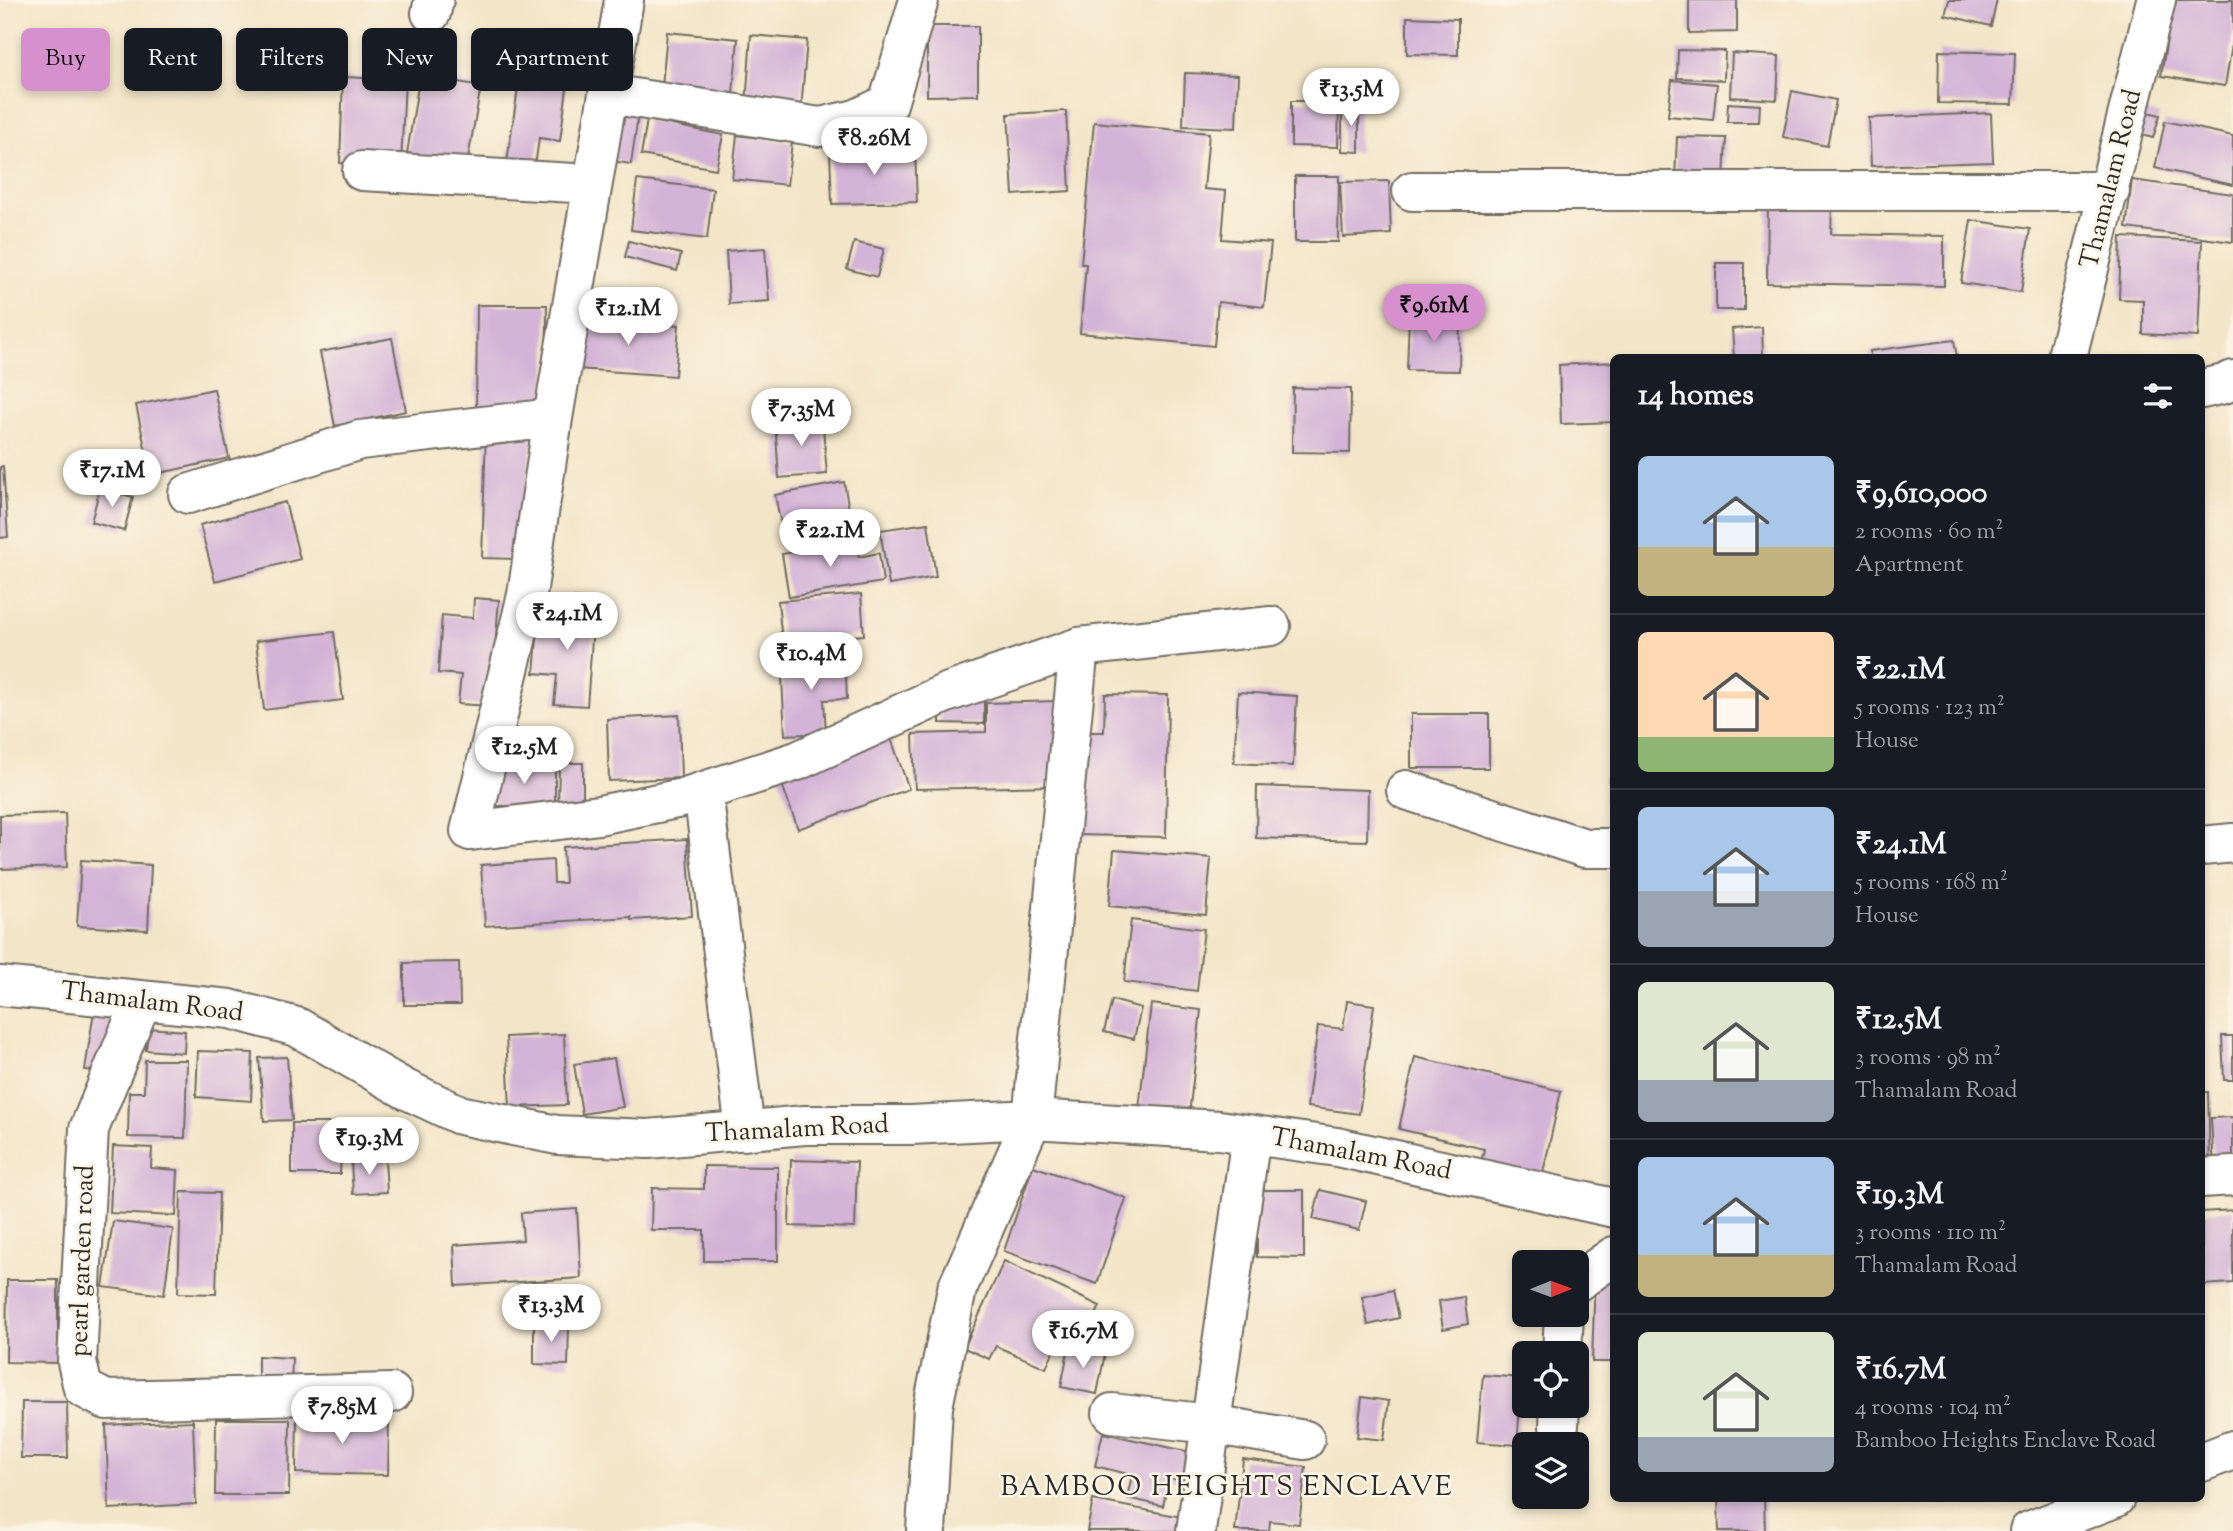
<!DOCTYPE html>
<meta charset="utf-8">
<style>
:root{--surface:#171b24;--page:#20242c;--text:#f1f3f6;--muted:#9ea1a6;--line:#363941;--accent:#d690ce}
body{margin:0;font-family:"Sorts Mill Goudy",serif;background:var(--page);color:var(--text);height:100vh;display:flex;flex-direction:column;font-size:26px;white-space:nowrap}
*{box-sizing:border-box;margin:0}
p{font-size:23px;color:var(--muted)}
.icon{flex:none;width:38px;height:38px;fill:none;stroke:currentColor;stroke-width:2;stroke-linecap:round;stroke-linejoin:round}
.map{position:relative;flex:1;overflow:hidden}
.side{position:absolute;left:1610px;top:354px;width:595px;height:1148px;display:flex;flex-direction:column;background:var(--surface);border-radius:10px;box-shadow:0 4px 10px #0003}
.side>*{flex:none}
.banner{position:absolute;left:21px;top:28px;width:665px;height:63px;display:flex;gap:14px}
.needle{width:46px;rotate:89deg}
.tools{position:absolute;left:1512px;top:1250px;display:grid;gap:14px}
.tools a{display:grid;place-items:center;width:77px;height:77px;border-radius:10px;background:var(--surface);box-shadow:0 4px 10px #0003;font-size:35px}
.price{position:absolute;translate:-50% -60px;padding:0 16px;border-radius:24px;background:#fff;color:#222;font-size:23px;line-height:46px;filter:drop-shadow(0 2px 4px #0008)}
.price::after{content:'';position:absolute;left:50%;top:42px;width:21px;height:16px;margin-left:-10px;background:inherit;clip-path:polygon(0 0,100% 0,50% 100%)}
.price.current{background:var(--accent);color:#111}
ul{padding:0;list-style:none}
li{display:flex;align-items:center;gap:21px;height:175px;padding:0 28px}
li+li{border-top:2px solid var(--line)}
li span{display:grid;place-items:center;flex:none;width:196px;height:140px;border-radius:10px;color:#555}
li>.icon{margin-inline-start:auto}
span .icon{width:84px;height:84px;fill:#fffc;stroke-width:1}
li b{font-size:30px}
h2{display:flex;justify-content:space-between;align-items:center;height:84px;padding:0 28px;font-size:30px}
.chip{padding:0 24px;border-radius:10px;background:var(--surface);box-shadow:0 4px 10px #0003;font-size:24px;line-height:63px}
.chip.current{background:var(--accent);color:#111}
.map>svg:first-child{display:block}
</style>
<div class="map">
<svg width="2233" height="1531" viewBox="0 0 2233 1531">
<rect width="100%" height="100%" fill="#fcf5e5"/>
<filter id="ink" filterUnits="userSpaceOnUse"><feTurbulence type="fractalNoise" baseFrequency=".0143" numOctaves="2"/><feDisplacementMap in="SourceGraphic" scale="14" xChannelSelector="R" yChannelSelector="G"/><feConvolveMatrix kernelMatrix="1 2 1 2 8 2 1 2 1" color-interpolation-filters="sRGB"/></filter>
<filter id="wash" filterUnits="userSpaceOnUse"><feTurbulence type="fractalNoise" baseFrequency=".00686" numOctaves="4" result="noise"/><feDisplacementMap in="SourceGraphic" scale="28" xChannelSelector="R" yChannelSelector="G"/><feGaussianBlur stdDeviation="1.57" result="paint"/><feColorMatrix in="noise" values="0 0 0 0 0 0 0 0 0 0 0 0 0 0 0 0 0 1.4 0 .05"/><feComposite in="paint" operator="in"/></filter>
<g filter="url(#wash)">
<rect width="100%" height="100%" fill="#f3e5c8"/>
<g id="blocks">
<path fill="#d3b3d7" d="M1689 0H1737V32L1689 33Z
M1949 0H1997L1991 26 1945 15Z
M2173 0H2233V39L2225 86 2161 76Z
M1407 17 1458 19V55L1407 54Z
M927 26H978V95L927 96Z
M667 32 738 39 732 104 661 98Z
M751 35 807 40 801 110 746 105Z
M1678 50 1725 51 1724 80 1677 78Z
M1939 51 2015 53 2013 104 1938 103Z
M1732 53 1779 56 1777 100 1730 97Z
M1185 73 1238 75 1236 128 1183 126Z
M420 75 481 86 467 164 407 153Z
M343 77 405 80 401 165 340 163Z
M1672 80 1717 84 1713 120 1668 116Z
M519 81 567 88 560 141 539 138 534 174 506 169Z
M1792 91 1836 100 1827 146 1783 137Z
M1291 101H1339L1338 147 1291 146Z
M1728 103 1760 105 1759 122H1727Z
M1342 105H1359V152L1342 151Z
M619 106 639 109 631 164 611 161Z
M2136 109 2160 115 2153 138 2130 132Z
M1066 111 1070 191 1013 195 1008 114Z
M1991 113 1993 162 1871 166 1869 118Z
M647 120 723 135 716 169 641 155Z
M2165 121 2233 136V185L2155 168Z
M1094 122 1209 133 1204 189 1226 191 1222 239 1271 243 1264 307 1218 302 1214 346 1080 333 1086 264H1081Z
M737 135 792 142 787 185 732 179Z
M1677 137 1726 138 1724 181 1675 179Z
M915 150 917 202 832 204 830 153Z
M1295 176H1339L1338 242H1295Z
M637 180 713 189 707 239 631 230Z
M2132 180 2233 194V242L2126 228Z
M1389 181 1391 234 1343 237 1340 182Z
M1768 199 1832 200 1831 234 1944 236V286L1767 283Z
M1971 220 2030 229 2021 292 1961 283Z
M2121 237 2202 241 2198 337 2143 334V300L2119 299Z
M629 241 681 254 677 271 625 257Z
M854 242 884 249 877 277 847 269Z
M765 248 769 301 729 304 726 251Z
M1716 263H1744V310H1716Z
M477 305H547L546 414 476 413Z
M1409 317 1460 318 1459 371 1407 370Z
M582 318 679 325 675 376 578 369Z
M1762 327 1763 357H1734L1732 329Z
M392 338 406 411 335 426 320 352Z
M1954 340 1957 357H1870V351Z
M1614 362V422L1561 424 1559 365Z
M1293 388 1351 389 1350 453 1292 452Z
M214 389 229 458 151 475 136 405Z
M822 417 827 474 779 478 775 421Z
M486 431 533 433 518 559 482 558Z
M3 466 8 537 0 538V467Z
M844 482 852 527 784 540 775 495Z
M100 488 133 497 124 531 91 522Z
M285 502 300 559 215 581 200 525Z
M928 523 936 577 889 585 880 530Z
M856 542 859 557 879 553 883 582 789 597 782 554Z
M861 594 864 635 782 642 778 601Z
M474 598 499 600 490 706 458 704 461 675 438 673 442 615 473 618Z
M571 598 595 600 587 706 554 704 557 675 534 673 539 616 569 618Z
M334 632 343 700 264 710 256 641Z
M845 657 847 699 824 700 826 733 785 735 781 660Z
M1238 692 1297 696 1293 766 1234 763Z
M1105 694 1168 695 1166 837 1077 835 1079 732H1104Z
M941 699 984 700V724L940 723Z
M1057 701 1059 786 915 789 913 734 986 732V703Z
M1411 714H1489V768H1411Z
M679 715 681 778 609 781 607 719Z
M889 733 909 789 798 829 778 773Z
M559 763H583V811H558Z
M494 765H555V806H494Z
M1610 777H1614V835H1609Z
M1257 786 1368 790 1367 841 1256 838Z
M65 813 67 867 0 869V815Z
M687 839 692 916 631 920V917L485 926 481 865 553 860 554 883H565L563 847Z
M1114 850 1211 858 1206 915 1109 906Z
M81 860 151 865 148 930 77 926Z
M1131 920 1204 929 1197 991 1124 982Z
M459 962 460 1005H404V963Z
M1112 1000 1141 1008 1134 1039 1104 1032Z
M1347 1001 1374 1005 1359 1114 1307 1107 1318 1026 1343 1029Z
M1151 1004 1201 1010 1188 1124 1138 1118Z
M94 1011 115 1014 107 1073 85 1070Z
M148 1028 185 1031 184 1053 146 1050Z
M564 1034 567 1105 510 1107 506 1037Z
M2222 1036H2233V1080H2224Z
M198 1051 253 1053 251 1101 196 1097Z
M287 1057 292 1120 264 1121 259 1058Z
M1415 1057 1561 1091 1541 1182 1480 1168 1484 1149 1399 1129Z
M614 1058 623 1107 582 1114 574 1064Z
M145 1060H187L185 1138 128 1137 129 1092H144Z
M2202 1092H2208L2210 1169 2202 1170Z
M2233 1117V1166L2214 1167 2211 1118Z
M292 1123H357L358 1154H341L340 1174H292Z
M113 1146 152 1148 151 1168 178 1170 176 1216 110 1213Z
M385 1160 387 1192 353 1194 351 1162Z
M791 1160 857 1162 855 1228 789 1226Z
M704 1166 778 1167V1261H704V1230H651L652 1188 704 1189Z
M1033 1166 1126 1198 1097 1284 1004 1251Z
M1257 1190H1304V1258L1257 1257Z
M1320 1190 1366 1201 1359 1230 1313 1219Z
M181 1192 219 1193 216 1294 178 1293Z
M577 1209 581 1278 456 1286 454 1245 523 1240 521 1213Z
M2233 1210V1283L2202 1285V1212Z
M113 1221 173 1229 164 1295 103 1287Z
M1004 1261 1100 1306 1084 1342 1062 1332 1046 1368 996 1346 989 1359 964 1348Z
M1595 1275H1614V1362H1592Z
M7 1280H58V1363L6 1362Z
M1393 1290 1399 1318 1368 1325 1362 1297Z
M1464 1297 1468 1324 1443 1329 1439 1301Z
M534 1324 569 1325 568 1365 534 1364Z
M1069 1346 1105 1353 1097 1394 1061 1387Z
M258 1356 292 1358 291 1387 258 1386Z
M1483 1375 1522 1378 1517 1445 1477 1442Z
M1362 1397 1389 1401 1384 1440 1357 1437Z
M22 1402H67L68 1458H21Z
M297 1416 389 1418 388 1475 296 1473Z
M216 1419H290L289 1495H215Z
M193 1421 196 1504 109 1509 106 1425Z
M1103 1433 1195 1453 1190 1482 1169 1478 1163 1506 1127 1498 1132 1475 1095 1466Z
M1243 1459 1306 1467 1299 1524 1270 1521 1269 1531H1235Z
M1718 1498H1764L1765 1531H1719Z
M1093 1500 1187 1518 1185 1531H1087Z"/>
</g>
</g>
<g filter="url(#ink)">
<use href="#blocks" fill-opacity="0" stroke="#716c62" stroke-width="2"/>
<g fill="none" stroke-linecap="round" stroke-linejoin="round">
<defs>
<path id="minor" d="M431 13 434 0
M608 94 820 127 856 119 888 104 919 0
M362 171 592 184
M1412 191H2110
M2067 357 2156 0
M2202 389 2224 384 2233 380
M553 418 527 595 470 831 599 815 682 798 797 761 946 693 1079 647 1271 626
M188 494 360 440 553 418 624 0
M1406 790 1585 848H1614
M703 791 745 1131
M2202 846 2233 843
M0 986 230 1009 297 1027 405 1089 460 1115 557 1135 648 1139 805 1125H911L1032 1119 1219 1130 1337 1147 1614 1208
M142 1000 89 1129 77 1362 83 1388 106 1400 392 1393
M2202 1178 2233 1176
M1577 1282 1614 1256
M1562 1353 1564 1314
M1112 1413 1211 1424 1305 1440
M1559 1426 1560 1405
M2202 1462 2233 1450
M926 1531 933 1407 957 1289 1032 1119 1079 647
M1196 1531 1251 1135
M2029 1531 2115 1498"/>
</defs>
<use href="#minor" stroke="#716c62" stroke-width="42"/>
<use href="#minor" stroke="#fff" stroke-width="38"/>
</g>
</g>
<g text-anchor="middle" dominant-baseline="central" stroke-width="5" stroke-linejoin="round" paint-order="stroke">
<g font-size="26" fill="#2b2b2b" stroke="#fcf5e5">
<text transform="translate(2112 179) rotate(-76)">Thamalam Road</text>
<text transform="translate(152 1003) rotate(7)">Thamalam Road</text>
<text transform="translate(797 1130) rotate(-3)">Thamalam Road</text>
<text transform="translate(1361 1155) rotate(11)">Thamalam Road</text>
<text transform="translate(83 1261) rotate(-88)">pearl garden road</text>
</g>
<g font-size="28" letter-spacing="2" fill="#2b2b2b" stroke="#fcf5e5">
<text x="1227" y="1488">BAMBOO HEIGHTS ENCLAVE</text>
</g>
</g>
</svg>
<div class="tools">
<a><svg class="needle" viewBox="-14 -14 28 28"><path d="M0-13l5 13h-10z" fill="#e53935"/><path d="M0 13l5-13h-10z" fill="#9ea1a6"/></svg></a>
<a><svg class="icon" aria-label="locate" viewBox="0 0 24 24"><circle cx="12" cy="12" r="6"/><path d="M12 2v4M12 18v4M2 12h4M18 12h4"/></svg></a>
<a><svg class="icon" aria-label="layers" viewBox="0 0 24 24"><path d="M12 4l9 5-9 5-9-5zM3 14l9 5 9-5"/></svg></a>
</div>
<b class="price" style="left:1351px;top:128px">₹13.5M</b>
<b class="price" style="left:874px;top:177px">₹8.26M</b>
<b class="price current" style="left:1434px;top:344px">₹9.61M</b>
<b class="price" style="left:628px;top:347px">₹12.1M</b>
<b class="price" style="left:801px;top:448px">₹7.35M</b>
<b class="price" style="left:112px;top:509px">₹17.1M</b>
<b class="price" style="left:830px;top:569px">₹22.1M</b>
<b class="price" style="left:567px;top:652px">₹24.1M</b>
<b class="price" style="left:811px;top:692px">₹10.4M</b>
<b class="price" style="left:524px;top:786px">₹12.5M</b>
<b class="price" style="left:369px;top:1177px">₹19.3M</b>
<b class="price" style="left:551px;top:1344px">₹13.3M</b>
<b class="price" style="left:1083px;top:1370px">₹16.7M</b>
<b class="price" style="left:342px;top:1446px">₹7.85M</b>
<div class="banner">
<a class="chip current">Buy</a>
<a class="chip">Rent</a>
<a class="chip">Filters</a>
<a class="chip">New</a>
<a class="chip">Apartment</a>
</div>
<section class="side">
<h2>14 homes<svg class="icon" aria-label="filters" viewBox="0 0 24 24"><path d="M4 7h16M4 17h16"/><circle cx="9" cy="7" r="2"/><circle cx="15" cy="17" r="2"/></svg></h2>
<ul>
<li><span style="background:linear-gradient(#a9c7e8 65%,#c2b280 0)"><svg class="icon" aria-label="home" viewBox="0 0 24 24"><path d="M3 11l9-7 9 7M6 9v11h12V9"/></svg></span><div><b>₹9,610,000</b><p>2 rooms · 60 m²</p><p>Apartment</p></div></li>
<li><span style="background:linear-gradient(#ffd9b3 75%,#8fb573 0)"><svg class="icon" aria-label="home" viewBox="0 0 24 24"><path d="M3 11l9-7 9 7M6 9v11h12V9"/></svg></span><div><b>₹22.1M</b><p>5 rooms · 123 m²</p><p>House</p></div></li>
<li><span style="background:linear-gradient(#a9c7e8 60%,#9aa5b1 0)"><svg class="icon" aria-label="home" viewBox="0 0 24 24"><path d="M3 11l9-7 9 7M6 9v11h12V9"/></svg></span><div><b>₹24.1M</b><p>5 rooms · 168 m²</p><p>House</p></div></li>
<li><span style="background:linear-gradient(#dfe7d0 70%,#9aa5b1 0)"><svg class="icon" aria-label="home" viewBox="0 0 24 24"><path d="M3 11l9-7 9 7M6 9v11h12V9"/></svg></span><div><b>₹12.5M</b><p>3 rooms · 98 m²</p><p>Thamalam Road</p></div></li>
<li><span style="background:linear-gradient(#a9c7e8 70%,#c2b280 0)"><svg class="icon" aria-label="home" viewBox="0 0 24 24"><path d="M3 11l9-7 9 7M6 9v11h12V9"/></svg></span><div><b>₹19.3M</b><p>3 rooms · 110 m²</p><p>Thamalam Road</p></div></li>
<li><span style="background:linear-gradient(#dfe7d0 75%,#9aa5b1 0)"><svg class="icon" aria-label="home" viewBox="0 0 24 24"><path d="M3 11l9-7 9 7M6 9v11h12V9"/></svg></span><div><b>₹16.7M</b><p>4 rooms · 104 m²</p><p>Bamboo Heights Enclave Road</p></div></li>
</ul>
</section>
</div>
